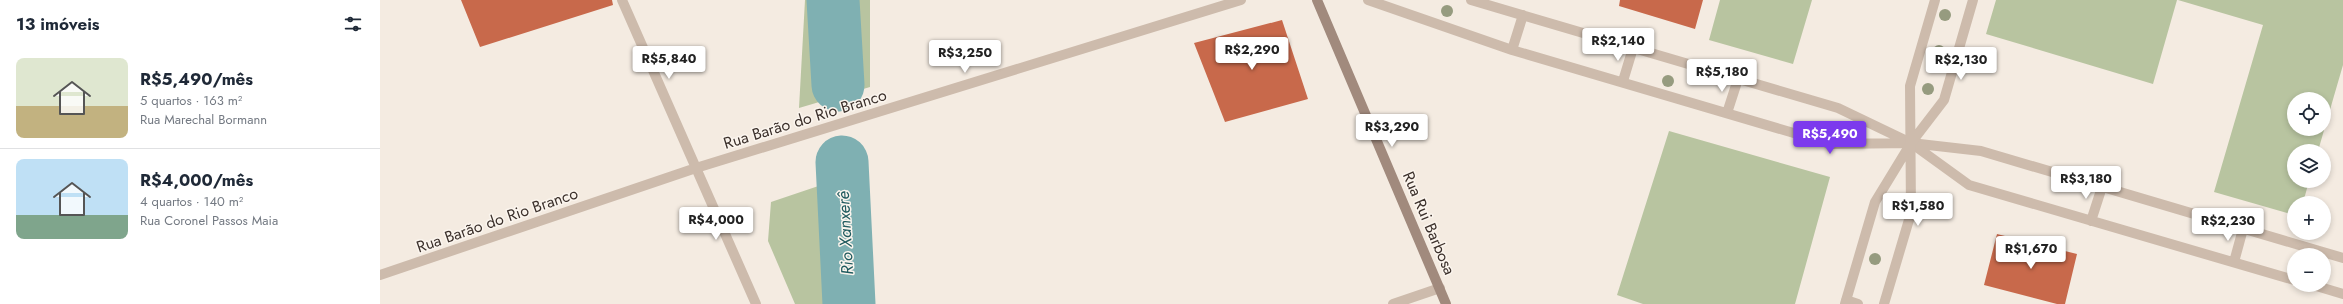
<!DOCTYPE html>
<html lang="pt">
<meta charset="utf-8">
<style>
:root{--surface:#fff;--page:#f6f6f7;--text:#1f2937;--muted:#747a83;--line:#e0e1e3;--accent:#7c3aed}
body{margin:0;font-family:Jost,sans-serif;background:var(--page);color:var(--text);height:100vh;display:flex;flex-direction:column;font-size:15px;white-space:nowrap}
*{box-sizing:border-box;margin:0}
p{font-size:13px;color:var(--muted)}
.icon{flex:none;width:22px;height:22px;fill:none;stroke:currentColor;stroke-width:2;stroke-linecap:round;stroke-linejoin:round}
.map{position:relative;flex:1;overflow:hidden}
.drawer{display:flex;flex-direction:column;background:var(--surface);width:380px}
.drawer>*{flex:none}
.tools{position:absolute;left:1907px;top:92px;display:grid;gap:8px}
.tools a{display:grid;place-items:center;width:44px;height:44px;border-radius:50%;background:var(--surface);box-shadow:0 2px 6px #0003;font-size:20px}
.price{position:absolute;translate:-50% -34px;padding:0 9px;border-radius:4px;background:#fff;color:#222;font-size:13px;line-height:26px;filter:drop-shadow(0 1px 2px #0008)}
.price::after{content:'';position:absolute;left:50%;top:24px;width:12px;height:9px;margin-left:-6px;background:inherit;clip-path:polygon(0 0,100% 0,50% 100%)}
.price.on{background:var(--accent);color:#fff}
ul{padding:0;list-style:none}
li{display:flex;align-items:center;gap:12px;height:100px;padding:0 16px}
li+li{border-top:1px solid var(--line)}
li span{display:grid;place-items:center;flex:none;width:112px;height:80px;border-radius:8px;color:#555}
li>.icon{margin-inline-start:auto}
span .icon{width:48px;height:48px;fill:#fffc;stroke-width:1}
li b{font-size:17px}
h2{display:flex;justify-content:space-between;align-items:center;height:48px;padding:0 16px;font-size:17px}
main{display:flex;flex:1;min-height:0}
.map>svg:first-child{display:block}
</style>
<main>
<section class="drawer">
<h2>13 imóveis<svg class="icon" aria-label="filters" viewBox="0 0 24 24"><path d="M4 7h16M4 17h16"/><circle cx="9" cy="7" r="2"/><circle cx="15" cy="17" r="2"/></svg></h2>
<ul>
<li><span style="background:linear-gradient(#dfe7d0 60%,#c2b280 0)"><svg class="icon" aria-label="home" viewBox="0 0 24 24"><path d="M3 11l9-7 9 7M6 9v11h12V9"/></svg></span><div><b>R$5,490/mês</b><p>5 quartos · 163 m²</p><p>Rua Marechal Bormann</p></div></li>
<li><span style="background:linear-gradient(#bfe0f5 70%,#7fa58c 0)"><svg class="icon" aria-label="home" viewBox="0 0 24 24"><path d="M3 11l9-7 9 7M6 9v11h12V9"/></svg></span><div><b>R$4,000/mês</b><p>4 quartos · 140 m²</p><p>Rua Coronel Passos Maia</p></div></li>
</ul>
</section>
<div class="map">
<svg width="1963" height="304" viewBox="0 0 1963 304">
<rect width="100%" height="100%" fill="#f4ebe1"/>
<path fill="#b8c4a0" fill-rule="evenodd" d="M425 0H490V87L419 108Z
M1340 0H1432L1413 64 1329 40Z
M1616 0H1797L1773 84 1606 34Z
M1798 0H1963V65L1938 151H1914V181H1929L1923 203H1914V215L1834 192 1883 25ZM1914 99H1944V129H1914Z
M1289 131 1450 177 1415 304H1263L1237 295Z
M477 173 490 203V304H415L388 241 391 202Z"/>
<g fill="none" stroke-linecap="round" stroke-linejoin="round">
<path stroke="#7fb0b2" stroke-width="53" d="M453 0 458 85
M462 162 469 304"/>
</g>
<path fill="#c8694b" d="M81 0H232L233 5 100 47Z
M1240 0H1323L1315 29 1239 6Z
M902 20 928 99 845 122 814 43Z
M1617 234 1697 254 1685 304H1677L1604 285Z"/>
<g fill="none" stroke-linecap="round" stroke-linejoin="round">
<path stroke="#cdbbac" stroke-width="10" d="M1013 304 1060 288"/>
<path stroke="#cdbbac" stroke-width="10" d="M988 0 1132 50 1451 144 1531 143 1589 185 1914 280
M1091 0 1458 108 1531 143 1601 151 1963 258
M1132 50 1143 15
M1243 81 1253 48
M1347 113 1358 79
M316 168 376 304
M1711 221 1722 187
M1854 262 1863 229
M1933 285 1963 294"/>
<path stroke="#cdbbac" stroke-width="10" d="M242 0 316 168
M0 275 316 168 861 0
M1466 300 1478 304
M1465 304 1495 202 1531 143 1564 100 1593 0
M1504 304 1531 213 1530 86 1555 0"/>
<path stroke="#a18a7d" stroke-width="10" d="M937 0 1066 304"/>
</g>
<g fill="#969b7f">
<circle cx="1067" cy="11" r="6"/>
<circle cx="1565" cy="15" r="6"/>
<circle cx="1559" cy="51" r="6"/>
<circle cx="1288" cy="81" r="6"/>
<circle cx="1548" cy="89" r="6"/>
<circle cx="1495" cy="259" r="6"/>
</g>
<g text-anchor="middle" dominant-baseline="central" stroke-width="3" stroke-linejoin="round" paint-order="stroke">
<g font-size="16" fill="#3b302b" stroke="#fbf5ee">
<text transform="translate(425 119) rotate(-17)">Rua Barão do Rio Branco</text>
<text transform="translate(117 220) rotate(-19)">Rua Barão do Rio Branco</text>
<text transform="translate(1049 223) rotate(67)">Rua Rui Barbosa</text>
</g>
<g font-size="17" font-style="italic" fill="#1f5a5e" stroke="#fbf5ee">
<text transform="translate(465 233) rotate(-93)">Rio Xanxerê</text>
</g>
</g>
</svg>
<div class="tools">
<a><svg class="icon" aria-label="locate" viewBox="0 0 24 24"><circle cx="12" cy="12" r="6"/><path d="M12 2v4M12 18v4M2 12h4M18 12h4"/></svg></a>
<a><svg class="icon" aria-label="layers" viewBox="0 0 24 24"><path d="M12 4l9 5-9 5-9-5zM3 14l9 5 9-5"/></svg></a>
<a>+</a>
<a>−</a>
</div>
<b class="price" style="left:1238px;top:62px">R$2,140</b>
<b class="price" style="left:872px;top:71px">R$2,290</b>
<b class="price" style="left:585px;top:74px">R$3,250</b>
<b class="price" style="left:289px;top:80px">R$5,840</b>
<b class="price" style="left:1581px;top:81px">R$2,130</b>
<b class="price" style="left:1342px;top:93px">R$5,180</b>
<b class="price" style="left:1012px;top:148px">R$3,290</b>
<b class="price on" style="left:1450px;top:155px">R$5,490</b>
<b class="price" style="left:1706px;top:200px">R$3,180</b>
<b class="price" style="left:1538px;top:227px">R$1,580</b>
<b class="price" style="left:336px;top:241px">R$4,000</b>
<b class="price" style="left:1848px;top:242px">R$2,230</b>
<b class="price" style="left:1651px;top:270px">R$1,670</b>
</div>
</main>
